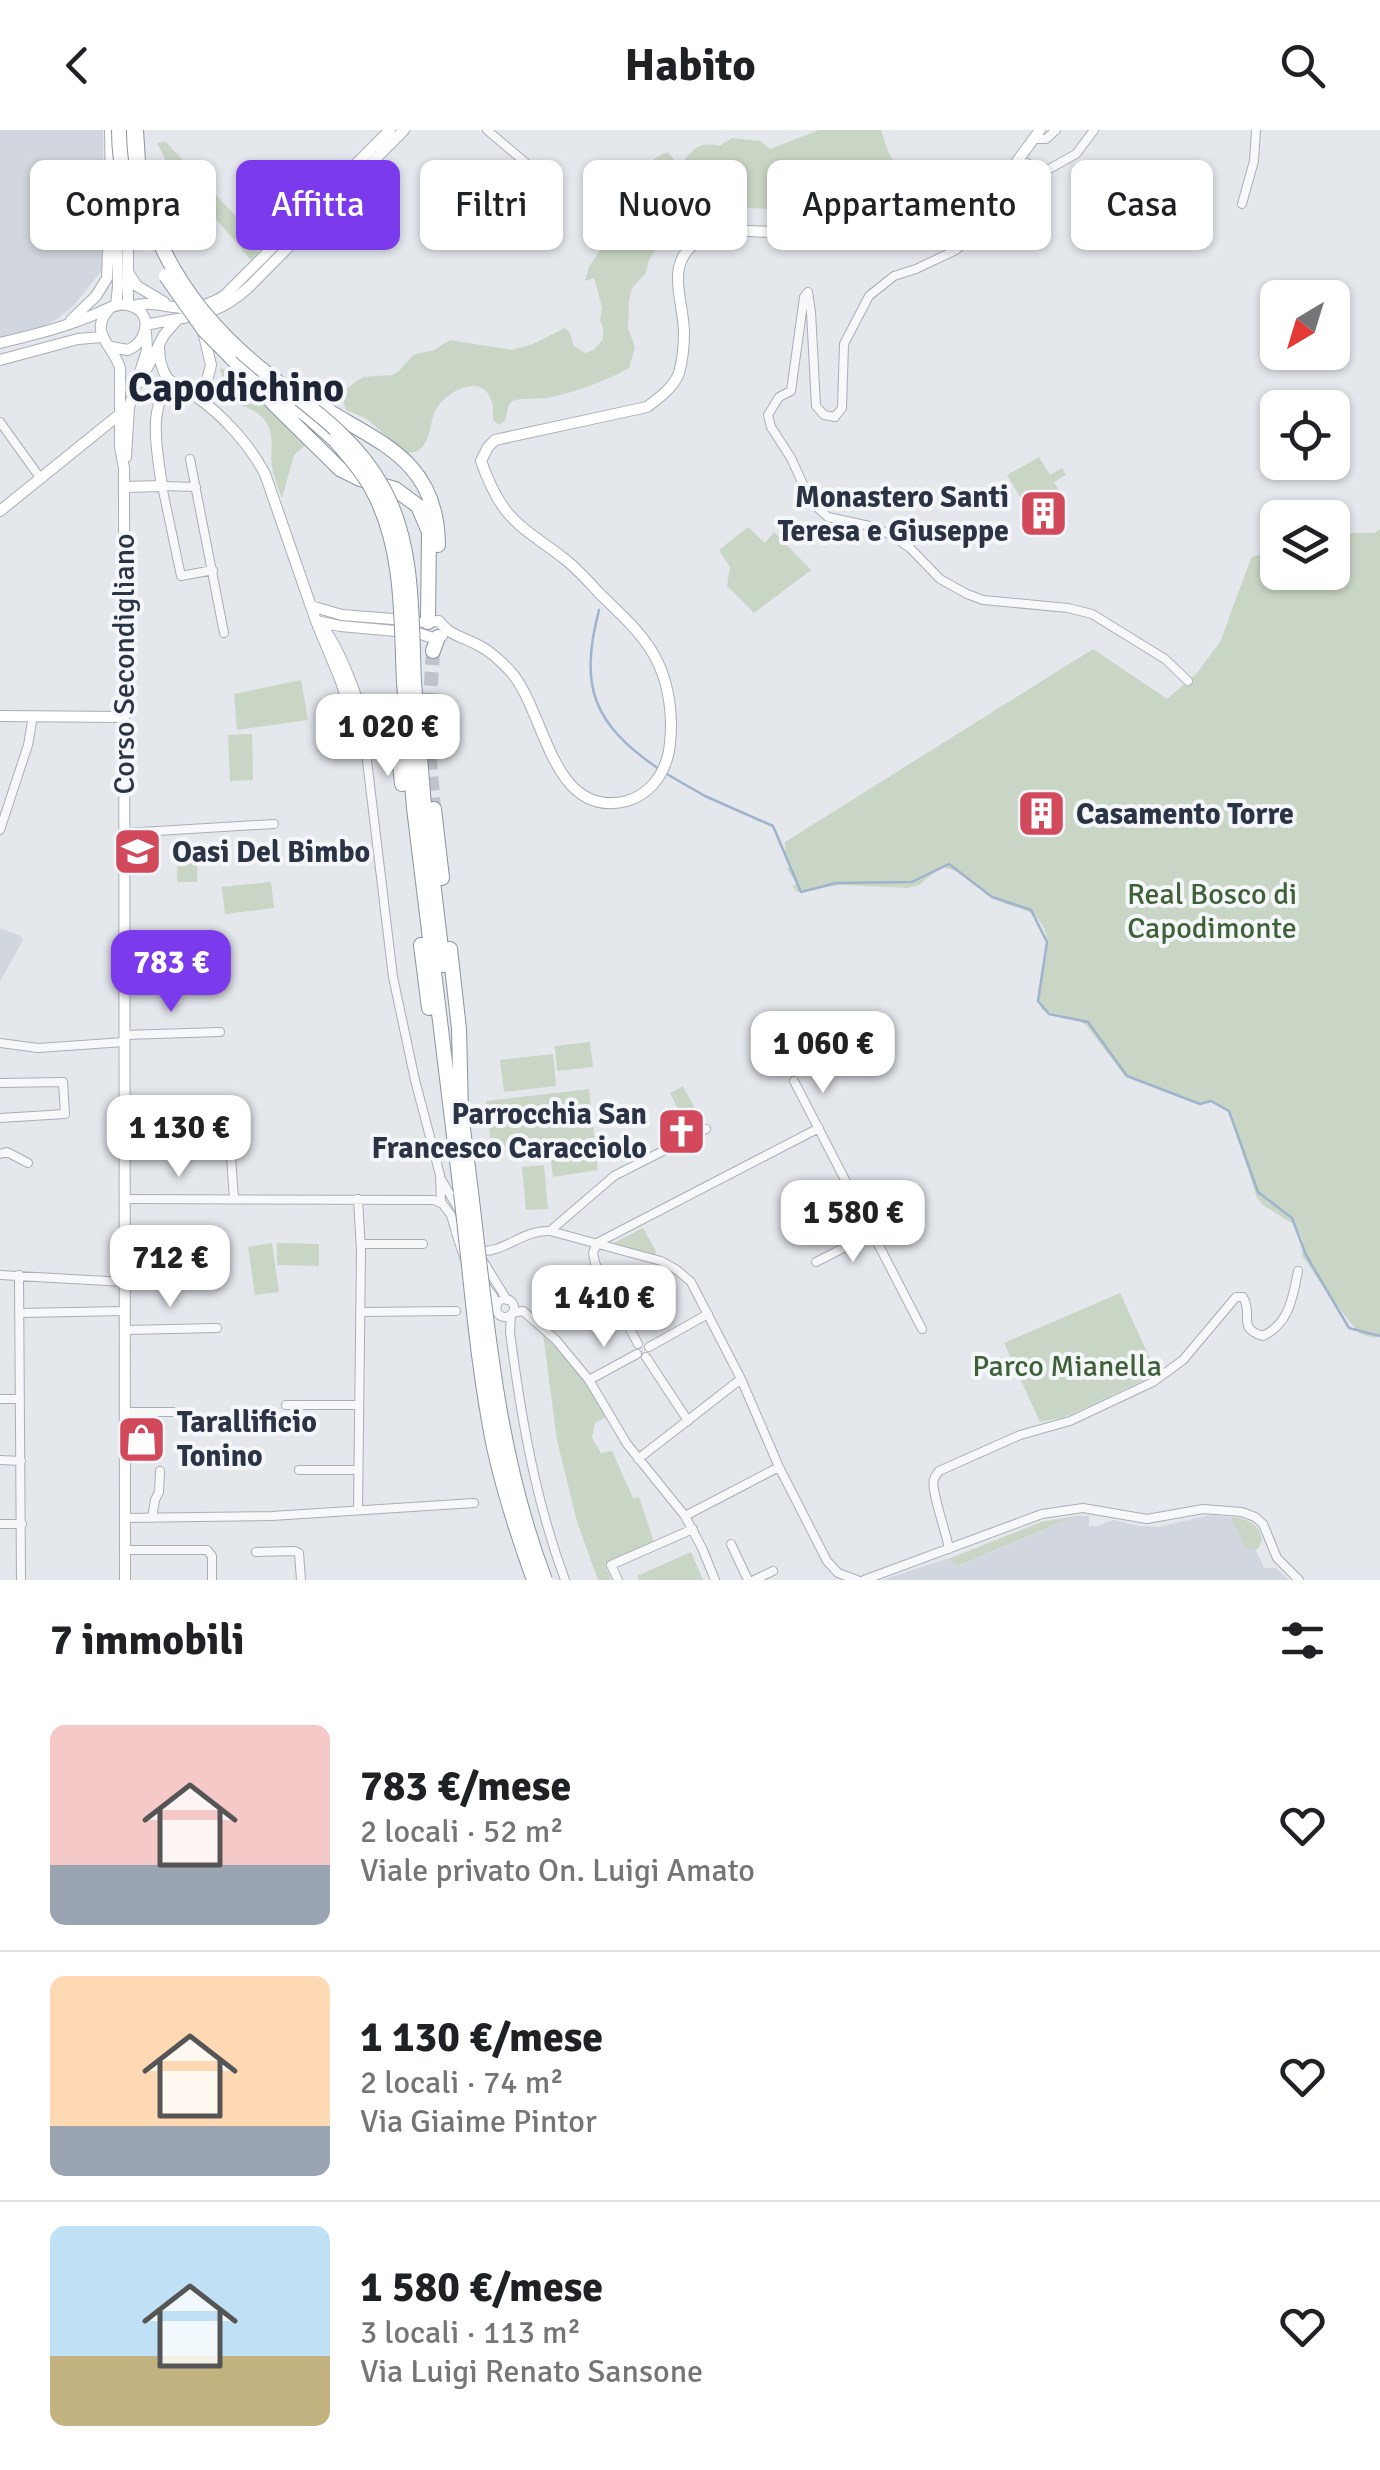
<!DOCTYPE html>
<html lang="it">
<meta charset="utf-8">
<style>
:root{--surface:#fff;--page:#f2f2f2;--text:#202124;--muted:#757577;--line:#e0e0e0;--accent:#7c3aed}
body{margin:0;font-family:Signika,sans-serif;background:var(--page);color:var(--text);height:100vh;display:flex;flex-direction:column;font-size:38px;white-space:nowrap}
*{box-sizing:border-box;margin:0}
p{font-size:32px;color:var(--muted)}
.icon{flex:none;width:55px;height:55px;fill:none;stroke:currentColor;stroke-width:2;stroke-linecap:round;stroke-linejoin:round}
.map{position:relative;height:1450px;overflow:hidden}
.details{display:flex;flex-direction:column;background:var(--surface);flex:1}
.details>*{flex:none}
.hud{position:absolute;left:30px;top:30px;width:1320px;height:90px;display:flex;gap:20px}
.needle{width:65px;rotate:218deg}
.tools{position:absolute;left:1260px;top:150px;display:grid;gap:20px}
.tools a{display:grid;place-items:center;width:90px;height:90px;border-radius:15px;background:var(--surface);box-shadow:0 2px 8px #0004;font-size:50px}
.price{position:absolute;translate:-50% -85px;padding:0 22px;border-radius:20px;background:#fff;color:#222;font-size:32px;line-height:65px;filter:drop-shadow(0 2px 5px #0008)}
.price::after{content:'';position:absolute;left:50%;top:60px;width:30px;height:22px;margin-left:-15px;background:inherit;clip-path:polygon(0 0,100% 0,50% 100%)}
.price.selected{background:var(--accent);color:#fff}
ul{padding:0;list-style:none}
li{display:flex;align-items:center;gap:30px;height:250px;padding:0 50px}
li+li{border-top:2px solid var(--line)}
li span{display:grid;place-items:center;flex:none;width:280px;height:200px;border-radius:15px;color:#555}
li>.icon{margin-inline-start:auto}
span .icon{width:120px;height:120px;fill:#fffc;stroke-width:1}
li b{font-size:42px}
h2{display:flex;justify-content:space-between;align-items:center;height:120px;padding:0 50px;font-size:42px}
.chip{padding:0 35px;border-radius:15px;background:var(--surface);box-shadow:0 2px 8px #0004;font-size:35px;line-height:90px}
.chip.selected{background:var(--accent);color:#fff}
header{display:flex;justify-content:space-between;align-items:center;height:130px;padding:0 50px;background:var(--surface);font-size:45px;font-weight:800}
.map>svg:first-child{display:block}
</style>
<header><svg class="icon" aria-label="back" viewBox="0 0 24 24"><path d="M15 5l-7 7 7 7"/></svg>Habito<svg class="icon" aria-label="search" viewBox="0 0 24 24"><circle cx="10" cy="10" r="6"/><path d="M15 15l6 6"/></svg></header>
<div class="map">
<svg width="1380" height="1450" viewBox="0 0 1380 1450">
<rect width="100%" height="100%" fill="#e4e7ec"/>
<path fill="#d2d6de" d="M0 0H103V139L74 175 57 189 42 197 0 208Z
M0 798 21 806 23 810 0 852Z
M1209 1385 1240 1388 1257 1397 1262 1411 1256 1420 1264 1438H1276L1289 1450H882L946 1429H952L959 1436 1076 1386H1089V1396H1098L1113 1390 1139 1396 1159 1397Z"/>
<path fill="#c9d6c5" d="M819 0H881L888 21 904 51C890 51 849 44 852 68 852 74 855 79 857 85L850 87 743 77 716 85 659 114 649 130 646 143 632 158 629 171 628 198 635 217 629 238C606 251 578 261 552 267 539 270 525 267 512 271L508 277 505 291 499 295 493 290C493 283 494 274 490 267 479 244 448 262 438 276 430 287 432 302 425 313 420 321 415 323 406 323L367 289 346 280 342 267 345 260 357 251 364 247 392 245 398 242 413 225 434 220 450 210 512 220 533 214 565 198 570 203 574 216 585 223 594 220 603 209V197L600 190 602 177 594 148 585 151 589 137 613 100 614 92 611 86 599 77 598 70 605 57 646 47C653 31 650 29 668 22L679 36C694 20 696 11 719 16L732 8 760 11 770 19Z
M166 12 264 116 251 130 205 76H197L198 71 169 37 157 13Z
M233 238 307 314 294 325 282 368C278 358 274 348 272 337 270 326 273 315 271 305 267 278 235 273 213 269L223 249 220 239Z
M1039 327 1050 345 1062 338 1066 345 1054 352 1061 365 1060 369 1032 387 1007 345Z
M748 397 765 413 774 402 811 440 754 483 727 456 730 437 719 420Z
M1380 399V1205L1375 1208 1360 1204 1330 1167 1302 1125 1303 1110 1295 1095 1263 1075 1257 1068 1229 981 1211 971 1200 974 1124 945 1086 895 1078 890 1042 880C1030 851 1063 816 1037 788 1026 776 1007 778 995 768 977 756 963 740 941 737L919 755 908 758 839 755 797 762 793 757 796 753 787 739 792 736 785 727V712L1093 519 1167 569 1198 542 1221 510 1251 428 1277 418 1278 442H1332L1333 403H1375Z
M301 550 308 590 237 600 234 564Z
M252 604 253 650 230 651 228 605Z
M178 715 198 716 197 752H177Z
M271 752 274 778 225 784 222 757Z
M590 912 593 937 557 941 555 916Z
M553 924 556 956 504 962 500 930Z
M683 956 704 996 690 1003 670 963Z
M589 959 595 1012 492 1024 486 971Z
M595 1018 598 1040 553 1047 550 1024Z
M544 1035 548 1079 526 1080 522 1037Z
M643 1098 656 1121 655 1126 612 1114Z
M272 1113 279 1162 255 1165 248 1117Z
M277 1113 319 1114V1136L277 1135Z
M1120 1163 1157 1244 1065 1287 1040 1292 1004 1213Z
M543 1204C569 1229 589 1255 608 1286L595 1293 592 1308 601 1323 612 1321 633 1368 639 1367 654 1412 605 1434 611 1450H598L577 1392 557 1310Z
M1076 1386 958 1436 948 1429 1041 1392Z
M1231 1387C1245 1388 1258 1393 1262 1408L1259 1418 1253 1420 1245 1417Z
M691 1422 703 1450H639L637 1446Z"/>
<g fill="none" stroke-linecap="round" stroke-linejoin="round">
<path stroke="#9fb4cc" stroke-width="2.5" d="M599 480C579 557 593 594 659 639
M665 643 705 666 773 696 801 762 836 753 912 752 949 734 992 767 1031 780 1047 812 1038 871 1049 884 1088 892 1127 946 1200 974 1211 971 1229 981 1258 1062 1292 1088 1306 1125 1349 1198 1380 1206"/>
<path stroke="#bfc3cb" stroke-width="14" stroke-dasharray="14 7" stroke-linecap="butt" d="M433 521 428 605 434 679"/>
<defs>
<path id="street" d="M487 0 533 39
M1094 0 1076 24 1042 43 1025 68 1014 78 989 93 956 120 916 139 894 146 869 166 844 214 842 278 835 287 824 285 816 276 811 182 808 162 804 167 791 261 779 267 768 285 771 297 791 328 811 372 828 387 874 397 895 407 911 419 940 449 967 464 983 470 1068 478 1092 484 1165 529 1188 551
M1034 9H1046L1056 0
M1242 74 1254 31 1256 0
M0 292 41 349
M190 329 224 503
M196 357 162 356 181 446 213 440
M365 614 393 847 415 950 440 1045 441 1072 451 1085 455 1099
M0 700 28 615 33 586
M124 703 274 694
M124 905 220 902
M0 913 38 918 124 912
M794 951 922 1199
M0 953 63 952 65 984 0 988
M228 986 234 1068
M0 1024 7 1022 28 1033
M441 1049 459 1080
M125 1069 434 1070 443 1074
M550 1101 614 1046 706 999
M456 1103 464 1127
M597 1113 819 998
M597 1113 593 1123 595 1133 638 1214
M361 1114H423
M479 1120C499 1126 524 1099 550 1101L661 1131 677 1140 691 1152 741 1249 779 1337 827 1431 838 1443 857 1450
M483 1131 507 1170
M816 1132 873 1103
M0 1145 125 1152
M19 1145 21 1450
M484 1154 493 1166 497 1176
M496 1178a9 9 0 1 1 18 0a9 9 0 1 1-18 0Z
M360 1182 456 1181
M21 1183 125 1181
M512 1183 523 1181 556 1210 589 1250 627 1314 685 1386 702 1418 715 1450
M511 1184 510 1202C521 1287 535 1369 565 1450
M125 1200 217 1198
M649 1217 708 1184
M646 1227 688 1291
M589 1250 637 1224
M0 1269H20
M286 1275H359
M125 1282H191
M638 1329 741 1249
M0 1330 21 1331
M299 1340H358
M358 1380 361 1121 358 1069
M685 1386 779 1337
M124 1388 272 1386 474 1373
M152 1388 155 1370 159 1362 160 1341
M0 1394H22
M731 1414 748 1450
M949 1419C947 1404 930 1359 934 1349 935 1346 937 1344 939 1341L1020 1305 1070 1291 1153 1252 1183 1230 1236 1167H1243C1254 1185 1236 1198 1263 1206 1289 1194 1293 1167 1298 1141
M125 1420H207L212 1426V1450
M256 1422 295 1421 299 1423 301 1450
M618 1450 611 1435 693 1399
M754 1450 773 1441
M864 1450 1042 1384 1083 1378 1147 1389 1203 1379 1242 1382 1255 1387 1263 1394 1277 1428 1299 1450"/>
<path id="secondary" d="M110 0 111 55 117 86 118 157 116 175
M128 39V0
M1010 41 1040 0
M128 71V175
M128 142 137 156 164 172
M132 176C151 171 165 177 183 178 197 179 212 173 224 166L390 0
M110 178C87 203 113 214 120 238V317L124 338 125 1450
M71 190 96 166 107 148 110 67
M146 195C189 185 213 190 249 157L404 0
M0 213C33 205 66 197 98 183 107 179 117 173 127 175 154 180 149 211 128 220L111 217
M159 216C159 227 160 236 166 246 173 256 188 260 198 268 224 286 251 317 265 344L316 491 340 549 359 607 365 613
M0 230 78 209 102 207
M140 252 164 205 177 190
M202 270 211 235 203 201
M126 327 129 277 147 220 146 202
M124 357 162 356C158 326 146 275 172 253
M0 381 120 284
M311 476 342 485 406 490
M316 491 340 496 418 503 433 508 442 506
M423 492 439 491C449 505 461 506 476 514 489 520 501 531 511 542 546 582 551 690 627 671 647 665 661 649 667 629 671 617 671 604 671 592 669 529 643 505 600 464 588 451 576 437 562 427 542 411 519 399 504 378 493 363 487 348 481 331L488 317 495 310 647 277C659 268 674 257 679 243 682 232 684 215 684 203 684 172 665 137 694 114 705 106 717 101 730 100L875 107 901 104 1027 34
M320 495C338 512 368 589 365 612
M0 586 124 587"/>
<path id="highway" d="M136 0 139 48
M229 225 275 275 340 339 360 349 395 359 418 376 429 402 428 492
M261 251 309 287 335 310
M305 266C369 311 437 322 438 415
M433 521 438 507
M404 552 414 678 461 1063
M414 552 424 676 443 835
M365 613C400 609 399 625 402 654
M434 679 442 748
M421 815 429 878
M450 819 459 899 461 982
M460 975 471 1062"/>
</defs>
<use href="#street" stroke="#a9aeb7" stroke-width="10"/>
<use href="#secondary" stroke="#a9aeb7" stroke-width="12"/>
<use href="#highway" stroke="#8b94a3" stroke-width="16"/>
<use href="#street" stroke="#f7f8fa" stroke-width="8"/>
<use href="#secondary" stroke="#fff" stroke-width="10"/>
<use href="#highway" stroke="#fff" stroke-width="14"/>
<defs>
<path id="highway-bridge" d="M119 0C119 45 130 74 149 114
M139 48C155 128 202 192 265 242 309 277 355 307 383 358 415 416 411 489 414 552
M166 146 204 200 229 225
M335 310C350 328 366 345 376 367 404 424 401 490 404 552
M471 1062C487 1194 497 1325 545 1450
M461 1063C471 1147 477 1234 494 1317 504 1362 518 1406 534 1450"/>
</defs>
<use href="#highway-bridge" stroke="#8b94a3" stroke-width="16" stroke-linecap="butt"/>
<use href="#highway-bridge" stroke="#fff" stroke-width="14"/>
</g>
<defs>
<symbol id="building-square" viewBox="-11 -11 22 22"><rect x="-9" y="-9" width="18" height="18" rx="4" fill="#d1495b" stroke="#f4f6f9"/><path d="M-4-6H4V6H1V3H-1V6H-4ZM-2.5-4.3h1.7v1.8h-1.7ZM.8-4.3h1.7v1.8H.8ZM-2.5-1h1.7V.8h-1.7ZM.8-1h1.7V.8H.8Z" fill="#fff"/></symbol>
<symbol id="school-square" viewBox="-11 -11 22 22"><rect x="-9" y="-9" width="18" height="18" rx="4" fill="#d1495b" stroke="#f4f6f9"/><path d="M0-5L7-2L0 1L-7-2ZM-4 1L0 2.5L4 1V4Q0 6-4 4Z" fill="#fff"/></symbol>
<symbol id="church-square" viewBox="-11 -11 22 22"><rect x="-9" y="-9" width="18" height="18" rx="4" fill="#d1495b" stroke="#f4f6f9"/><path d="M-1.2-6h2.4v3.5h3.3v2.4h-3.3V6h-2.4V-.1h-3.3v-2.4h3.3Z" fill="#fff"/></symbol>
<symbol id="shop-square" viewBox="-11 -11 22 22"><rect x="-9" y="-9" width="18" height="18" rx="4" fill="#d1495b" stroke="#f4f6f9"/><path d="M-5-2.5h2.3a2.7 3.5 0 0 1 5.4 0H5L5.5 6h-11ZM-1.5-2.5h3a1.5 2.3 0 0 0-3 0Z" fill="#fff"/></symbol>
</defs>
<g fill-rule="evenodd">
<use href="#building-square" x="1016" y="356" width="55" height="55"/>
<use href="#building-square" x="1014" y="656" width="55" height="55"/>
<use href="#school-square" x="110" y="694" width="55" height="55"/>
<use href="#church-square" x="654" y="974" width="55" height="55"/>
<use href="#shop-square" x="114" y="1282" width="55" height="55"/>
</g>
<g text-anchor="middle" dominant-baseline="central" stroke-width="8" stroke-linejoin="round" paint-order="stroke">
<g font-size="30" font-weight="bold" fill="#2b3445" stroke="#f4f6f9" text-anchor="start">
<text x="1009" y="367" text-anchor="end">Monastero Santi<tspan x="1009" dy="34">Teresa e Giuseppe</tspan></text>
<text x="1076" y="684">Casamento Torre</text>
<text x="172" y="722">Oasi Del Bimbo</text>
<text x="647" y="984" text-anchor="end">Parrocchia San<tspan x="647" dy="34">Francesco Caracciolo</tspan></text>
<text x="177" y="1292">Tarallificio<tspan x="177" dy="34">Tonino</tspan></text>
</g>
<g font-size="30" fill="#2b3445" stroke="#f4f6f9">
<text transform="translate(124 534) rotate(-90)">Corso Secondigliano</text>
</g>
<g font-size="30" fill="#3f6138" stroke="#f4f6f9">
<text x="1212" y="764">Real Bosco di<tspan x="1212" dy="34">Capodimonte</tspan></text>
<text x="1067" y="1236">Parco Mianella</text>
</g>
<g font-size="40" font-weight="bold" fill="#1d2536" stroke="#f4f6f9">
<text x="236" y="258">Capodichino</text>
</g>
</g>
</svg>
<div class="tools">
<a><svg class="needle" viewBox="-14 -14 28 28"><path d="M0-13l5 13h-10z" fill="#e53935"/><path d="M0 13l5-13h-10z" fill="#757577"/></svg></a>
<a><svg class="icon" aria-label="locate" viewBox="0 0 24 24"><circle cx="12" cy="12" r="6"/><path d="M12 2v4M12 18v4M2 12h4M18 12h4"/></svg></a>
<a><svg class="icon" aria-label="layers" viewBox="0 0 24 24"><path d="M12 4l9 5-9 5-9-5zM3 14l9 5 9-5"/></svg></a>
</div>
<b class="price" style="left:388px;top:649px">1 020 €</b>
<b class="price selected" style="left:171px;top:885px">783 €</b>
<b class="price" style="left:823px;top:966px">1 060 €</b>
<b class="price" style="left:179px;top:1050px">1 130 €</b>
<b class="price" style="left:853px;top:1135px">1 580 €</b>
<b class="price" style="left:170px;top:1180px">712 €</b>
<b class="price" style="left:604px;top:1220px">1 410 €</b>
<div class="hud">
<a class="chip">Compra</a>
<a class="chip selected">Affitta</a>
<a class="chip">Filtri</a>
<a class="chip">Nuovo</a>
<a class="chip">Appartamento</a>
<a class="chip">Casa</a>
</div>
</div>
<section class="details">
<h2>7 immobili<svg class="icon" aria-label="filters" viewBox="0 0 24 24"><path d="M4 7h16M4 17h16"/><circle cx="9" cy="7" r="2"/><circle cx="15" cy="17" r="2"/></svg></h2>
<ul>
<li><span style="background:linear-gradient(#f6c9c9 70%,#9aa5b1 0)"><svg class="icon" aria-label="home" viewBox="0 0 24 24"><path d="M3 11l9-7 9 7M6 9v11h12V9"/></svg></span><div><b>783 €/mese</b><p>2 locali · 52 m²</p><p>Viale privato On. Luigi Amato</p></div><svg class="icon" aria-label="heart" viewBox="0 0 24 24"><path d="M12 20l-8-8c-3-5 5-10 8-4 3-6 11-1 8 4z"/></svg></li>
<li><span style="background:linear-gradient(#ffd9b3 75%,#9aa5b1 0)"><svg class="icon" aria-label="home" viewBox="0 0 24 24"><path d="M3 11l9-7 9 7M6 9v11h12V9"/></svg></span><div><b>1 130 €/mese</b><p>2 locali · 74 m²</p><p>Via Giaime Pintor</p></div><svg class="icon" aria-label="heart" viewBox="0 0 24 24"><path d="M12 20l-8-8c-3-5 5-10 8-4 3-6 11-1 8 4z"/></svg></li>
<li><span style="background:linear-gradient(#bfe0f5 65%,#c2b280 0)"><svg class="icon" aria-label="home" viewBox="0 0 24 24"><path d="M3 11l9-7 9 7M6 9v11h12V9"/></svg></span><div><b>1 580 €/mese</b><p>3 locali · 113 m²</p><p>Via Luigi Renato Sansone</p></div><svg class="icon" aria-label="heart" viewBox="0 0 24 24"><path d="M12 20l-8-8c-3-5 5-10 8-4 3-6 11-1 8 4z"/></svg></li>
</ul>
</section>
